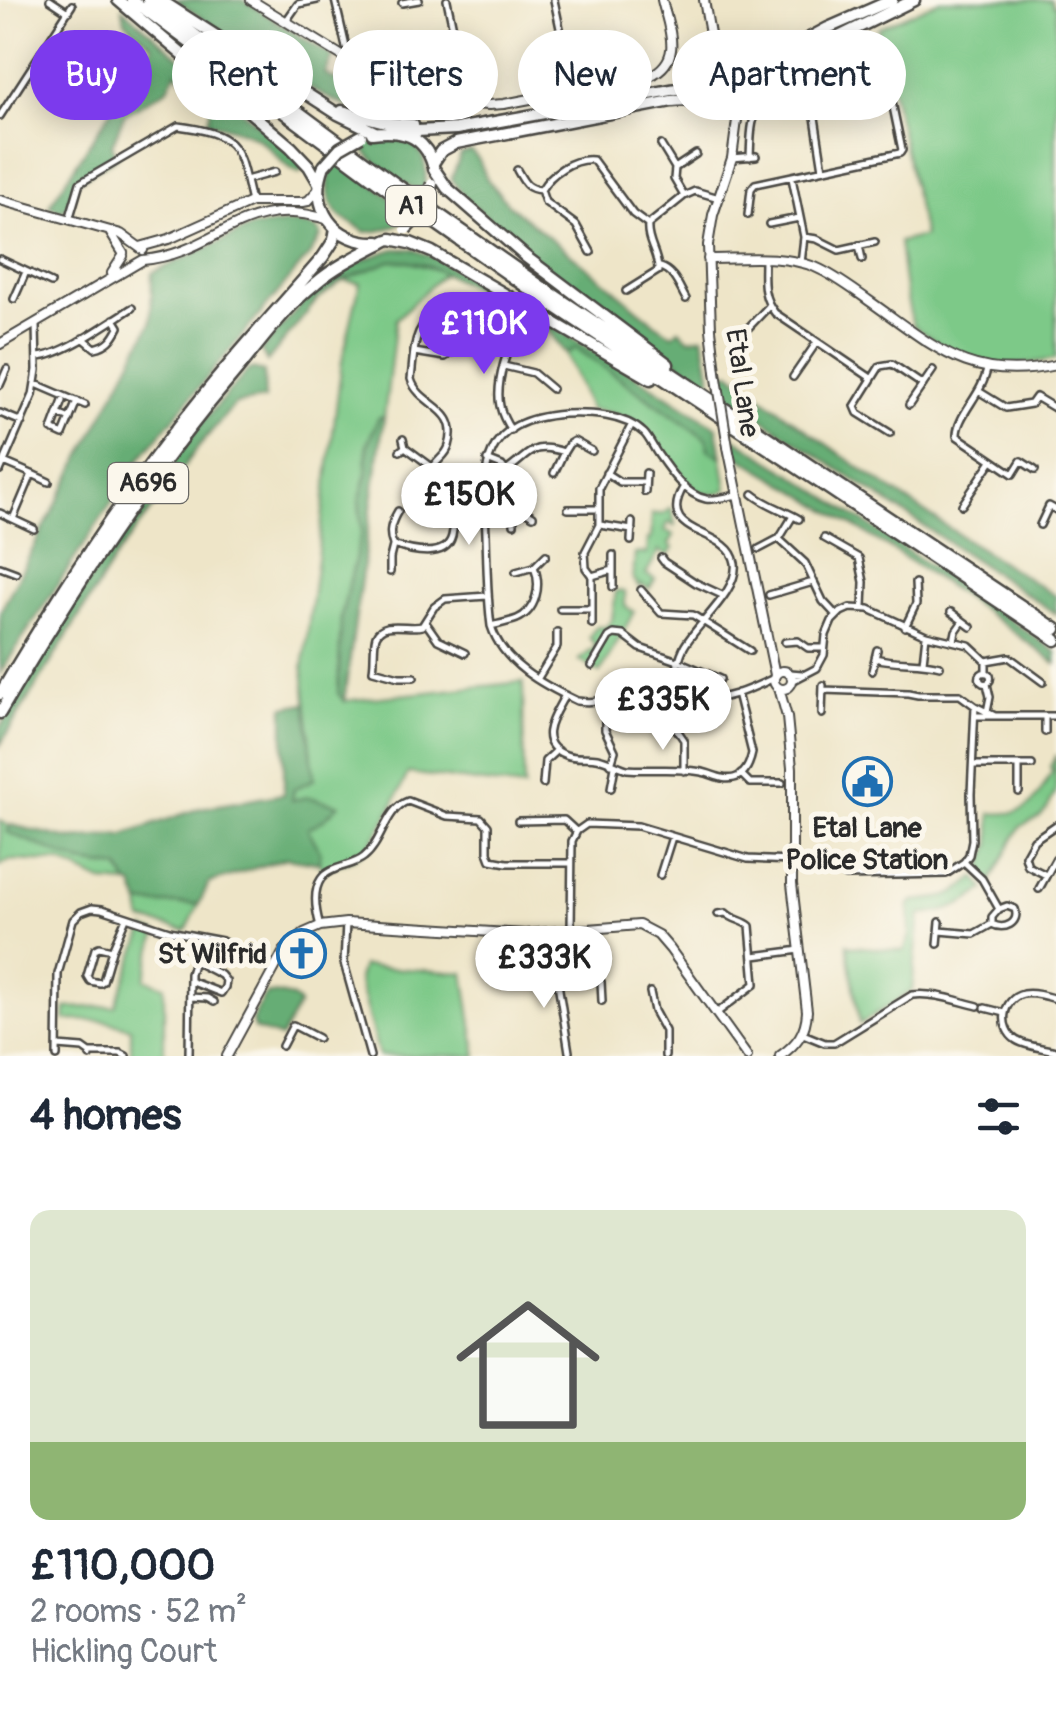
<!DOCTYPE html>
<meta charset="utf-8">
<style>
:root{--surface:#fff;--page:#f2f2f3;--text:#1f2937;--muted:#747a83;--line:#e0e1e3;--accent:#7c3aed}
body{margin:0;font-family:Pangolin,sans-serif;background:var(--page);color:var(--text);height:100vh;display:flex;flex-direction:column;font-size:38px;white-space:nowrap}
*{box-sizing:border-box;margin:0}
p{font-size:32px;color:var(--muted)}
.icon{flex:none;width:55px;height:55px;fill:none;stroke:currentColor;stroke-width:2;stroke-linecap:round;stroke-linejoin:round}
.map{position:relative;height:1056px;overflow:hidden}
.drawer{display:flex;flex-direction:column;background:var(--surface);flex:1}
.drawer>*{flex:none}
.hud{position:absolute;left:30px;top:30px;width:998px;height:90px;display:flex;gap:20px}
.price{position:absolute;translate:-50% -85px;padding:0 22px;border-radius:35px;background:#fff;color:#222;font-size:32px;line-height:65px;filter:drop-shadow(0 2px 5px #0008)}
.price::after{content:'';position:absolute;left:50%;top:60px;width:30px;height:22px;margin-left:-15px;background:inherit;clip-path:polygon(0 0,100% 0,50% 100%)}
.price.active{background:var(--accent);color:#fff}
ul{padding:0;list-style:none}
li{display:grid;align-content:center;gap:20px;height:530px;padding:0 30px}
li+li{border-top:2px solid var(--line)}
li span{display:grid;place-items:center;height:310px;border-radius:20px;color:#555}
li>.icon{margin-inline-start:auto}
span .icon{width:180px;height:180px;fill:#fffc;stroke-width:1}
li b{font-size:42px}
h2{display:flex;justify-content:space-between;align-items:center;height:120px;padding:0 30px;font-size:42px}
.tag{padding:0 35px;border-radius:45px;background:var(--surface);box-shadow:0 5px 25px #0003;font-size:35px;line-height:90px}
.tag.active{background:var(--accent);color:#fff}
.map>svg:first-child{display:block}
</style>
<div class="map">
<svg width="1056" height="1056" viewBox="0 0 1056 1056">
<rect width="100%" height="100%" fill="#fbf7ec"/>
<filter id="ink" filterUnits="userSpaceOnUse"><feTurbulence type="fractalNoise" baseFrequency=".01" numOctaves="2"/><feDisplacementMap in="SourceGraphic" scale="20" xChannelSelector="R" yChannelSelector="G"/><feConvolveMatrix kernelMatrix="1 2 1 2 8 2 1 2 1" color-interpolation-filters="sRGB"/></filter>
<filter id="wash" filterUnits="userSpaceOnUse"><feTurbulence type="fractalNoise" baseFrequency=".0048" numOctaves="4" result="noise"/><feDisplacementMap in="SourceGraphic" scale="40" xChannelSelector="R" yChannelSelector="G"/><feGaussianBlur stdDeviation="2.25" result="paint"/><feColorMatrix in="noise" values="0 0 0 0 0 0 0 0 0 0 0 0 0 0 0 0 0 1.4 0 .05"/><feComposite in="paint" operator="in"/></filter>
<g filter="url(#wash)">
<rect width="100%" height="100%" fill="#eee5c8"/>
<path fill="#7dc988" stroke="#547a5a" stroke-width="2.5" d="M940 0H1051L1053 6H1056V359C1040 361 1024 365 1008 366 971 368 942 345 913 326L905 291 899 242 924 236 878 28Z
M390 261H406L445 272 396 319 384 418H379L367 444V474L359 501 362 532 338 693 344 701 523 682 524 788 408 773C399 793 380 835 365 850 355 861 335 865 322 871L319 863 320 851 307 829 323 820 291 801 294 789 314 779 303 669 342 361 360 283 343 280Z
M576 348 707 439 708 449 722 457 727 489C716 497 707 495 695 490 659 451 649 414 590 410L566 354Z
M671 508 675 524 674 526 669 522 665 530 674 535 669 544 673 548 668 556 659 551 646 574 655 579 649 589 641 584 639 587 633 578 635 554 647 553 648 539H651L652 514H663Z
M616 591 625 592V606L634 612 600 673 579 660 596 647 589 637 596 627H606L612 619Z
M1056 755V791L1047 809 1040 817 1020 827 990 884 981 871 991 844V813C1031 817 1035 801 1053 770L1050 767Z
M0 820 10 827 8 832 81 863 119 868 129 884 102 882 61 862 9 860 0 866Z
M975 877 985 889C964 906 946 913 920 915L912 991 860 1024 847 944 852 946 904 951 910 935 909 906 913 901C945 897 950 901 975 877Z
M140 904H199L186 931 142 920Z
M145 929 157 933 145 979 164 986V1056H131V1028L106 1021 65 1020 66 1008 115 1006Z
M362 966 464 973 477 1056H379L358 979Z"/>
<path fill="#66ad74" stroke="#486c50" stroke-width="2.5" d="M175 0H243L333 57 325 74 361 94 360 108C332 112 206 20 175 0Z
M122 8 304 164 300 173C284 169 275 152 262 142 246 130 227 127 208 122L212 102 176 72 167 89 124 115 112 145 117 157 75 183 68 206 61 211 49 206 153 46 125 21Z
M394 140C424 140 430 167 423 191 406 188 370 161 362 146L364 144Z
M471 151 479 160 487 179 510 206 612 287 653 322 673 335 679 329 689 339 703 336 711 378 707 384C682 367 661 348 636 333L634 324 613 318 535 258 468 201 451 179 461 154Z
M341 162C360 176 397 198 408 216 396 228 382 232 365 232 358 226 352 224 344 219 327 208 327 188 330 171Z
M292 223 312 227 320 232 321 236 311 253 142 456 0 673V612L151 323 152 273 252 227Z
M395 249H413L435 258 640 378 717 427 722 457 708 449 707 439 576 348 566 354 548 330 507 304 429 266 406 261H390L343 280 317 300 267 362 261 351C305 300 328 268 395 249Z
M252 369 264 372 265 399 235 404 204 440 117 555 0 745V728L88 582 145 499 198 427 248 370Z
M730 372C833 453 944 527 1056 596V614L728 396 721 373Z
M379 417 384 418 382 431 344 701 338 693 341 616 362 532 359 501 367 474V444Z
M733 437 792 474 987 604 1056 652V664C954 585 846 520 736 455Z
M306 703 314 779 294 789 292 800 309 797 339 805 323 820 308 829 320 851 319 863 286 858 209 883 199 904H140L133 885 129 884 119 868 81 863 7 832 11 825 70 839 124 835 200 808 284 794V707Z
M268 994C279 994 292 994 299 1004L281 1038 254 1029 252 1021 263 998Z"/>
</g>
<g filter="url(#ink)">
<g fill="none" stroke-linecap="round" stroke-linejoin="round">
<defs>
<path id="street" d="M50 0 68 12
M335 0 346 47
M447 0 466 90 465 104
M554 0 573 90
M402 3 419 0
M286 21 298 4 317 0
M0 116 72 5
M661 145 675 168 674 179 684 196
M750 157C751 135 750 118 763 99L770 102 773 111
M732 158 756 156
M675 168 696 154
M823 169 810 85 813 80 824 75
M517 170C524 182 526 189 541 190
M792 178 804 237 801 263
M246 180 275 172
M748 215 751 189 755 184 900 153 902 150 887 78 880 75 871 76 867 74 863 58 872 52
M69 220 80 183 178 126C241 134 238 148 251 202
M769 224 799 218
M804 237 817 239 839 250 875 242
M859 245 862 259
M591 252 576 225 545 202 541 190C551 173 573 158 593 160L633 214 648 225
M0 259 51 283
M764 259C764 279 761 296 775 313L871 378
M660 267C674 271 679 287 686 299
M626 291 658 271C659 255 646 242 648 225L684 196 695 191 719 198
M14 299 26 272
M748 328 769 306
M83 338 95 348C108 345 113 339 119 327L114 319
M414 352 445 357 458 348
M38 357C64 355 108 323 132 308
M504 366 533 373 552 389
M987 369C983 394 956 416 957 436L1013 474 1021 461 1035 470
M793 377 817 342
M36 384 85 405
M0 385 7 369
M980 392 1006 408 1031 404 1036 397 1056 409
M909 405 933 370
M0 413 22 422
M58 414 63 401
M70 419 58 414 52 430 63 435 77 401
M511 430C506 423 502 415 500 406 495 383 508 344 520 324
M890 433 858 413 855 406 880 366 892 364 923 385
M405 447 432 467
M400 451 405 447 403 439
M487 460 502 466 506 471C530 455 531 441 564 452L569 444 574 441 592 451
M4 462 32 474 13 519
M0 471 33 395 37 370 36 325
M506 471C509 489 514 505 514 524
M554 473 564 452
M606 473 620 482H645
M32 474 49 482
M418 488 455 494H484
M427 490C428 482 429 472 434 466 439 458 446 456 449 446 461 406 419 407 411 379 415 345 412 325 445 306L470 315
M645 492 646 473
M753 494C766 505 784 510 799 519
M737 495C728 497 715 500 706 499 685 495 668 469 657 453 653 447 649 438 644 433 624 414 590 413 564 414 479 421 483 466 486 534 487 564 487 595 491 626 503 664 543 685 577 701 608 705 626 690 654 690 667 690 680 695 692 698 721 703 749 690 774 678
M962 505 991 462
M568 509H599
M514 510H523L533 516
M398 511C391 523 388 532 393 545 410 551 446 560 452 536 455 523 454 507 455 494
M0 513 34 529
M793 516 779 539 805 563 823 601 836 615
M600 525 632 530
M1040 525 1049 506 1056 510
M824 538 859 558 864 582 863 608
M631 541 632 522
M759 549 778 539
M613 555V587
M661 558 664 562 696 583 722 595
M0 567 16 573
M534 567 546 555
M390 572V558L393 546
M592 576 613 570
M641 590 661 613 693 615 750 651
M769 595 813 582
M560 609H592
M951 612 971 627
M426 623 438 640 465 653
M592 624V576L586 568 585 552 599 525V488L631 426
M491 626C499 624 509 622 517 619 536 611 542 586 534 567L516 572
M905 627 916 604 915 583
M954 641 956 631 963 621
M785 642 798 641 808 648H824
M875 658C897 664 918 660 940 666
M986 661 1009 657 1043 682
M923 662 926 635
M592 666 609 637 614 634 623 635 640 648 678 661 720 679
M872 671 877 650
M979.5 678a5.5 5.5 0 1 1 11 0a5.5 5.5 0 1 1-11 0Z
M790 673 802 674
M414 677H399L373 670C375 660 373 646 376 636 383 619 409 630 422 626L434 607 445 599 487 596
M538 678 557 647V632
M792 681 817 668 824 655 826 635 832 621 841 612 850 608 869 609 926 635 969 645 986 661V673
M823 690 908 693 918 695H960L975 706 995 716
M672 692C675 677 677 661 684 647 697 623 739 591 735 563 729 526 653 538 684 486
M565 695C555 714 533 743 566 755 576 759 587 756 597 758 608 760 617 766 627 769 651 771 678 767 702 772 713 774 722 781 734 778 746 775 750 763 752 753L737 693
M673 709V724L684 740V771
M605 711V730L615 751 611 764
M987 712 990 697 987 684
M822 714 823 685
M975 716H1056
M1045 716V732
M975 765H1032
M741 774 750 783H782
M543 784 545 761 557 750
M611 788 615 766
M1019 792V765
M518 821 564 820 576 831
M660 875 672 837
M1046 875 1028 866 1025 856 1034 840 1056 825
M845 876 946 874 964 862 969 855 972 840 971 794 975 706
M1039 889 1056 858
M346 923 344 963 370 1056
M992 924C1004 931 1020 923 1015 909L1007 906 999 909
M320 926C316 912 312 892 321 879 330 866 352 867 364 857 383 842 385 809 408 801L447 816 481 818 488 826V852L491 860 507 863H571
M571 930 572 841 577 831 587 824 638 826 748 859 791 861
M940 931 974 934 992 924V917L999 909 982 879 964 862
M552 932 555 966C568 976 582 968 597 974L601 982 602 1001
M938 944 940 922
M112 950 103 981 100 983 90 981 87 976 95 949 99 947 112 950 126 918
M754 956 800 950
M558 968 557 977 569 1052
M190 981 221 993 225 987 226 981 221 975 194 961
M650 992 654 1011 665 1031V1056
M190 997 207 998 214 1002
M1056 999C1046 996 1033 992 1023 994 1002 999 998 1028 1016 1040 1027 1047 1044 1048 1056 1051
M985 1008 1005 1013
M718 1012 755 984 750 926C743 920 733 920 726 913L718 914
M803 1034 825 1043H834L912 995C933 992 957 1001 978 1006
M58 1046 83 1048 90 1053
M282 1046 293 1025 318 1038
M57 1056 58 974 73 920 81 912 92 908 102 909 169 931 222 941 274 970
M90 1056V1053H120L126 1056
M189 1056 190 974 201 937"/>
<path id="secondary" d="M251 0 383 81 409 93 451 103 489 105 504 104 650 76C684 59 669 30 662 0
M0 200 121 234 143 250
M110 232 123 253
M140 247 169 239 251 202H303L308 201 319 189
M708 259C743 259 782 254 815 267 834 275 851 288 868 300 934 346 969 384 1056 365
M112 273 123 256
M0 344 143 260C219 253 242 192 329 220
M716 372 711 329 708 245 713 215 732 158 739 105
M728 447 775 675
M774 680a9 9 0 1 1 18 0a9 9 0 1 1-18 0Z
M779 688 787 717 792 768V884L807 1011C806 1032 797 1044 780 1056
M227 1056 284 951 304 933 320 926 346 923 525 934 639 925 658 935 670 949 747 1056"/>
<path id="primary" d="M704 0 716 68"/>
<path id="highway" d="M118 0 291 147 309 166 319 183
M132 0 391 192 539 296 1056 640
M148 0 396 184 545 289 1056 629
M160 0 338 114 375 132
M746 89 794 59 914 0
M342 111 389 123 413 125
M397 132 456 129 682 88 704 78 716 68 745 69 755 67 828 28 892 0
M372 133C401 129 424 135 433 165
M433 163 441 151 456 143 672 101C681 100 689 100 698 101 713 104 742 123 745 91 746 81 742 75 735 69
M324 166C308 207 334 244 379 242
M434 169 447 188 526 257 668 364
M391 239 410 243 432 252 651 379
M0 694C61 590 127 489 203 396 241 348 283 304 323 257L334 240 336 228
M0 713C71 592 147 475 239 368 263 339 286 307 316 283 337 265 363 253 388 240"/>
</defs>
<use href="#street" stroke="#484743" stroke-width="10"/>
<use href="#secondary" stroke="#484743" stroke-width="12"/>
<use href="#primary" stroke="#484743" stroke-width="12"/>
<use href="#highway" stroke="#484743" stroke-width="15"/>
<use href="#street" stroke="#fff" stroke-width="5"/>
<use href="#secondary" stroke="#fff" stroke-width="8"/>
<use href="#primary" stroke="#fff" stroke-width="8"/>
<use href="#highway" stroke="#fff" stroke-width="10"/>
<defs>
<path id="secondary-bridge" d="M716 372 728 447"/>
<path id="highway-bridge" d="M324 166 340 148 361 136
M406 229 422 212 432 184"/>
</defs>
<use href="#secondary-bridge" stroke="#484743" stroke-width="12" stroke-linecap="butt"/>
<use href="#highway-bridge" stroke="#484743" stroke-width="15" stroke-linecap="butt"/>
<use href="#secondary-bridge" stroke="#fff" stroke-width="8"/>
<use href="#highway-bridge" stroke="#fff" stroke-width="10"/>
</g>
</g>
<defs>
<symbol id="civic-ring" viewBox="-11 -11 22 22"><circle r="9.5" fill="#fbf7ec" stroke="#1f6fb2" stroke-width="1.5"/><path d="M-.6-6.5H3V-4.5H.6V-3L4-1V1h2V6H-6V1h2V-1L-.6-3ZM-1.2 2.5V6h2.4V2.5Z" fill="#1f6fb2"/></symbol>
<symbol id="church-ring" viewBox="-11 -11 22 22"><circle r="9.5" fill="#fbf7ec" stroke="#1f6fb2" stroke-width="1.5"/><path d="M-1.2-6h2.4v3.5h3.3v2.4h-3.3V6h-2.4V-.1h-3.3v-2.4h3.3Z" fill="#1f6fb2"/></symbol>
</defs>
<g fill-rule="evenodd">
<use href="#civic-ring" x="840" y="754" width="55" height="55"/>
<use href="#church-ring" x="274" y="926" width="55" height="55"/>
</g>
<g text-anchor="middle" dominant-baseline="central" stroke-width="10" stroke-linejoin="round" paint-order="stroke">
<g fill="#fbf7ec" stroke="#696865" stroke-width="2.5">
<rect x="386" y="186" width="50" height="40" rx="8"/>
<rect x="108" y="463" width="80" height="40" rx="8"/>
</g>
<g font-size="25" font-weight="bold" fill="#2b2b2b">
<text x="411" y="206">A1</text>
<text x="148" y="483">A696</text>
</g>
<g font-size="28" fill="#2b2b2b" stroke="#fbf7ec">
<text transform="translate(742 383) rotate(82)">Etal Lane</text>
</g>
<g font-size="28" font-weight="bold" fill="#2b2b2b" stroke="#fbf7ec">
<text x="867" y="828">Etal Lane<tspan x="867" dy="32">Police Station</tspan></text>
<text x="267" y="954" text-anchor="end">St Wilfrid</text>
</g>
</g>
</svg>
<b class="price active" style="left:484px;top:377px">£110K</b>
<b class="price" style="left:469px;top:548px">£150K</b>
<b class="price" style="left:663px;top:753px">£335K</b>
<b class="price" style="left:544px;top:1011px">£333K</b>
<div class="hud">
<a class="tag active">Buy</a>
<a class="tag">Rent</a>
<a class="tag">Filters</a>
<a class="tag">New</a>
<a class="tag">Apartment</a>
</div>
</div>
<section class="drawer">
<h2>4 homes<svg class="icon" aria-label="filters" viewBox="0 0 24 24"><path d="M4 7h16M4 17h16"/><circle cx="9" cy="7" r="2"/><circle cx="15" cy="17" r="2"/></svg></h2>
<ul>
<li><span style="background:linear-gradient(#dfe7d0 75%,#8fb573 0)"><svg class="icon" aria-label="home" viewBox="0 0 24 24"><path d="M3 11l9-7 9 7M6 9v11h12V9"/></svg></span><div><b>£110,000</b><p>2 rooms · 52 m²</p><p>Hickling Court</p></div></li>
</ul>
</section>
